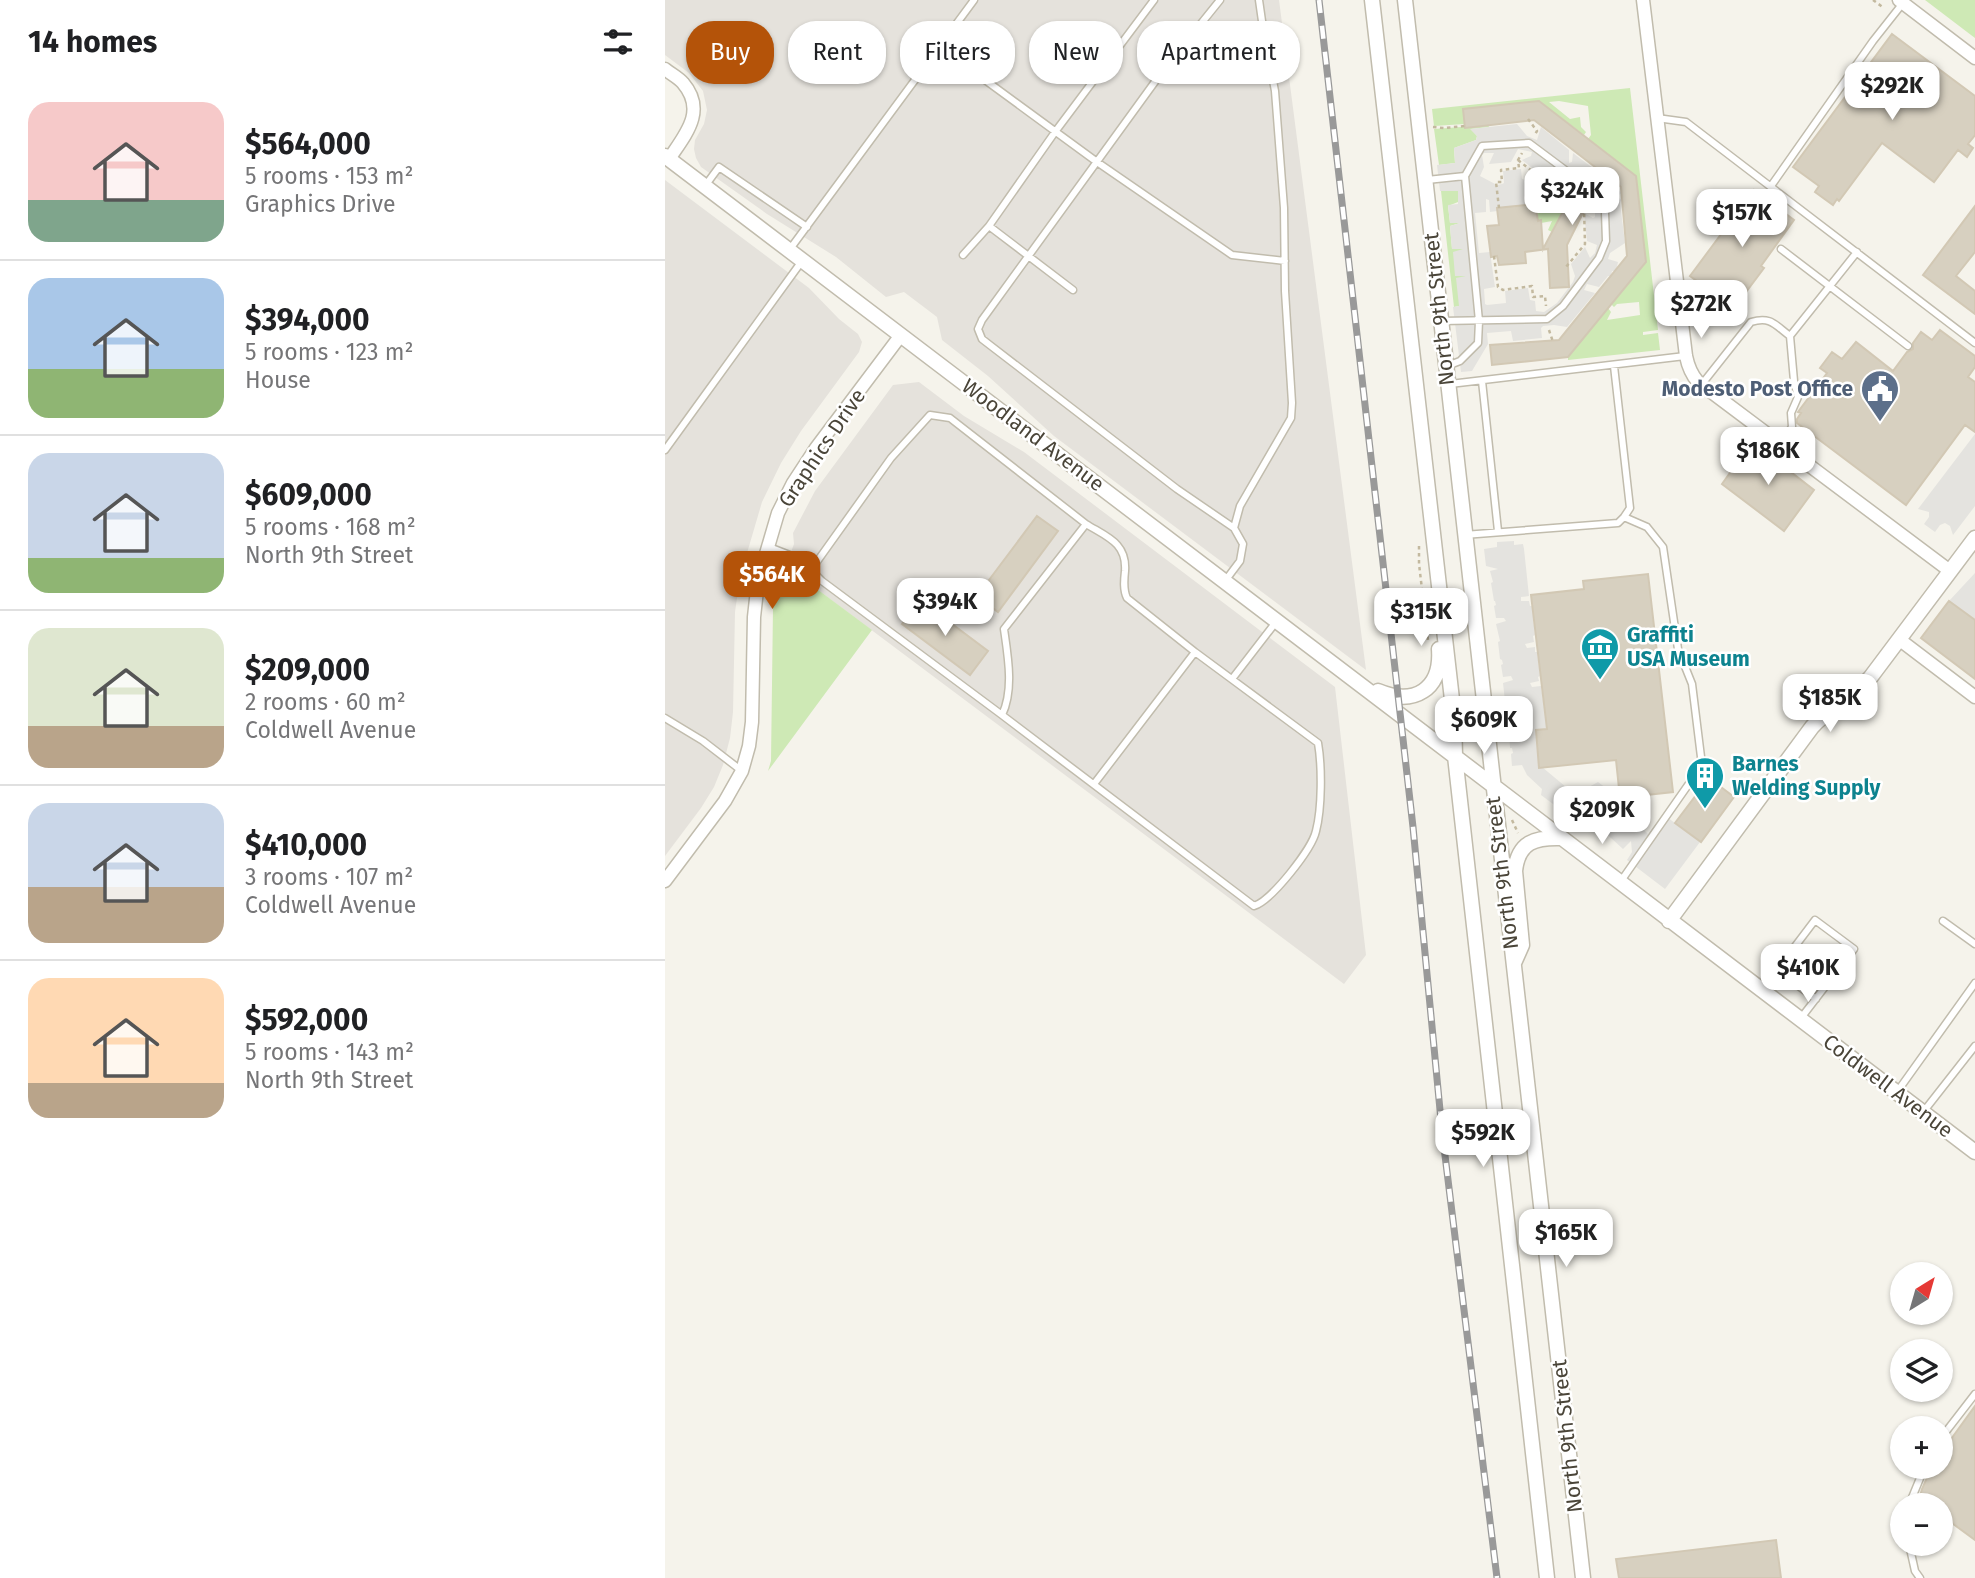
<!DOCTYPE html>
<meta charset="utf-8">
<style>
:root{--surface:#fff;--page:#f2f2f2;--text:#202124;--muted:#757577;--line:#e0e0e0;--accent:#b45309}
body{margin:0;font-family:"Fira Sans",sans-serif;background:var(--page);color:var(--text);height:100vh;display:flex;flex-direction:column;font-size:26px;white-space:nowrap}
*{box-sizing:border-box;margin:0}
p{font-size:23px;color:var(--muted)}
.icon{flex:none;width:38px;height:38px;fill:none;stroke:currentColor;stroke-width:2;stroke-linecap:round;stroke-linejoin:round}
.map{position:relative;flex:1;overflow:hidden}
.panel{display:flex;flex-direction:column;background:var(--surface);width:665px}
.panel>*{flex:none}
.top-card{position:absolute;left:21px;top:21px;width:665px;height:63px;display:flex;gap:14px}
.needle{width:46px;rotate:37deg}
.tools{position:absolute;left:1225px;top:1262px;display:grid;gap:14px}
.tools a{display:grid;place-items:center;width:63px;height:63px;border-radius:50%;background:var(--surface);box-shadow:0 2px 5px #0004;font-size:35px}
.price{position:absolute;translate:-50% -60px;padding:0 16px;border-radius:14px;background:#fff;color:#222;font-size:23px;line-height:46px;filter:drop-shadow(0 2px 4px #0008)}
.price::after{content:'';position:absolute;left:50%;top:42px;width:21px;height:16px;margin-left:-10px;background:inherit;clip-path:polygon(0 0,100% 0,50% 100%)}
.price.selected{background:var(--accent);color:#fff}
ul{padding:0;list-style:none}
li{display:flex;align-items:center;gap:21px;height:175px;padding:0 28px}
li+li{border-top:2px solid var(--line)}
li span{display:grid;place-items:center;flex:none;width:196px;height:140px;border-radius:21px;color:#555}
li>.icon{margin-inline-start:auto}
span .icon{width:84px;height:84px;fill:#fffc;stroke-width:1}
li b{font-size:30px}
h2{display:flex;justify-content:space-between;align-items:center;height:84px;padding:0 28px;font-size:30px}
.pill{padding:0 24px;border-radius:28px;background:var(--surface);box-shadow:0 2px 5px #0004;font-size:24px;line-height:63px}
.pill.selected{background:var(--accent);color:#fff}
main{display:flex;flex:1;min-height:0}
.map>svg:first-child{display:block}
</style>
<main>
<section class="panel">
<h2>14 homes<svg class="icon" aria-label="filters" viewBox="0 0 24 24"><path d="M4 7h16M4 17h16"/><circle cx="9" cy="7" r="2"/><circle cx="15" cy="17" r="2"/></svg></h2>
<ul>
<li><span style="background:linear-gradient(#f6c9c9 70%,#7fa58c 0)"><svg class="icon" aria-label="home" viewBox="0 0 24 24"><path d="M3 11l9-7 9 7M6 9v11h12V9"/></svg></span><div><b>$564,000</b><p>5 rooms · 153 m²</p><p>Graphics Drive</p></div></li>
<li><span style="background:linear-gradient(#a9c7e8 65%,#8fb573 0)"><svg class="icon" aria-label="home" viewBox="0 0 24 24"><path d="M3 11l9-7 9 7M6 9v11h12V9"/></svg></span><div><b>$394,000</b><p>5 rooms · 123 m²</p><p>House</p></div></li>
<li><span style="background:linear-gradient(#c9d6e8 75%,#8fb573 0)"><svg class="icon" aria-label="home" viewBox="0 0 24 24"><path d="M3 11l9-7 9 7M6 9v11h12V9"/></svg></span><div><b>$609,000</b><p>5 rooms · 168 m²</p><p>North 9th Street</p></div></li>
<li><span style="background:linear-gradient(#dfe7d0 70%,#b9a48a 0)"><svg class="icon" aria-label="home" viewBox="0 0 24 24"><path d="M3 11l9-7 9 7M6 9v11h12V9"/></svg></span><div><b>$209,000</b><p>2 rooms · 60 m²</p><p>Coldwell Avenue</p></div></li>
<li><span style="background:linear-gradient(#c9d6e8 60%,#b9a48a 0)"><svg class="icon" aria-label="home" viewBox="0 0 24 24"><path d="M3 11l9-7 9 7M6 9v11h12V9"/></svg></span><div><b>$410,000</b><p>3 rooms · 107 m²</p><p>Coldwell Avenue</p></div></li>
<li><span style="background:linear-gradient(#ffd9b3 75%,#b9a48a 0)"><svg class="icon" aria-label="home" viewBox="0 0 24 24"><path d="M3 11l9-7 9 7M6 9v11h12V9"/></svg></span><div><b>$592,000</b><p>5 rooms · 143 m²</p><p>North 9th Street</p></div></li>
</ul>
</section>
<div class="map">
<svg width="1310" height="1578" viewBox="0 0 1310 1578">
<rect width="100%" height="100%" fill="#f5f3eb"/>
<path fill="#e5e2dc" d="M0 0H614L701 670 389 436 323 376 277 340 272 317 239 292 221 297 171 257 102 214 36 167 31 158 29 149 30 140 39 124 42 110 38 91 24 73 0 55Z
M0 180 144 288 174 319 193 334 197 342 194 352 136 431 116 463 97 502 75 577 70 612 68 712 65 738 58 765 49 787 36 808 0 856Z
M254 382 299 416 359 452 670 687 701 955 679 984 121 566 129 544 128 533 150 491 228 385Z"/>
<path fill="#cee9b5" d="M1260 0H1310V38L1306 35Z
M965 88 993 330 978 332V335L993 333 995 350 903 360V357L943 308 946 312 942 320 975 315 974 302 952 304 949 307 946 304 981 261 971 176 923 139 926 135 923 106 894 101 884 102 905 119 915 117 916 127 921 132 919 135 874 101 799 109 800 124 769 126 767 109Z
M823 125 824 127 806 129 812 136 811 140 789 148 790 163 774 165 769 129Z
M869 176 901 201 904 200 887 232 883 230 887 221 876 223 875 220 873 221Z
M791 190 793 191V202L783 206 785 223H795L785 226 787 249H798L791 276 801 275 794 306 789 307 776 191Z
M121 566 207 630 103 771 106 761 108 607 113 576Z"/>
<path fill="#e4e3df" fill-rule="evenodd" d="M852 124 862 136 872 140 876 127 904 150V163L907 162 908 153 937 175 936 189 938 193H941L950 186 956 193 953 196 956 200 955 203 960 243 945 253 943 259 953 262 951 271H947L946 276H943L934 287 922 284 919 290 930 293 902 327 889 325 878 326 876 328 877 338 848 341 846 331 822 333 823 344 807 371 796 372 788 307 794 306 791 278 801 276H790L788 252 798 249H787L785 226 795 223H785L783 205 793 204V191H775L772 165 790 163 789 148 811 140 812 136 805 129ZM853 149 867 152 866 156 857 160 900 194 916 190 922 195 927 201 930 210V217L928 218 919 213 922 241 932 245 930 253 925 258 920 247 906 264 910 276 908 282 892 303 879 312 871 311 870 301 865 300 863 288 840 291 841 303 822 305 820 304 819 289 830 287 825 252 814 253 810 213 821 212V199L824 200 825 212 832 211V209L860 205 859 197 862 194 860 180 857 179 856 169 838 171 839 183 837 184 832 185 815 176 819 167 817 155 819 153H829L824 164 846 162Z
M1310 434V506L1288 535 1285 526 1280 523 1275 525 1270 532 1259 524 1264 517V512L1253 509Z
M849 541V545L858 544 859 549 864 596 856 597V601H864L865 606H867L870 635 868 636 869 642 860 644 862 648 870 647V652H872L875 676 873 677 874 681 865 683 867 687 876 686 882 729 877 767 901 787 909 789 922 788 933 782 985 821 979 830 983 834 998 814 1035 842 1000 889 962 860 967 852 966 841 958 849 934 827 932 829 913 815 918 805 900 803 892 807 876 795 877 789 862 775 857 765 847 766 846 754 848 753 847 748H845L844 730 845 729V725H843L841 706 843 705 842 701H840L838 683 848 680 846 676 838 677 836 665 838 664 837 660 835 659 833 642 835 641 831 624 841 621 839 618H831L829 606 831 605 830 601H829L826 583 828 582 825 571 833 569 821 566 819 549 832 547V542Z
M1310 573V620L1284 601Z"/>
<path fill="#d7d0c0" stroke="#d2c8b4" stroke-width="2" d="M1227 34 1310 96V135L1303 144 1308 148 1302 157 1293 150 1269 182 1217 143 1174 201 1172 199 1168 205 1150 192 1154 186 1128 167Z
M874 101 971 176 981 262 903 357 827 365 825 345 894 340 962 256 956 187 869 120 800 128 798 109Z
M1089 190 1129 220 1096 266 1099 268 1069 308 1025 276Z
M904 200 920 209 902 245 904 287 885 288 883 249 860 252 861 263 834 265 832 256 826 257 822 226 834 225 832 208 870 204 873 221 876 220 878 249Z
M1310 206V252L1291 276 1310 291V314L1258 275Z
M1275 330 1310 356V367L1303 377 1310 382V432L1300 425 1241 505 1132 423V419L1136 413 1133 412 1162 373 1155 368 1167 352 1177 359 1191 342 1228 371 1242 352 1248 349V343L1256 332 1267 340Z
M1087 442 1149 490 1119 531 1057 484Z
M372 516 393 531 333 612 312 596Z
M983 574 1008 792 955 798 951 760 874 768 871 730 882 729 866 595 919 589 918 581Z
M255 600 323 651 305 675 237 624Z
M1284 601 1310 620V679L1256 638Z
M1044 778 1069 797 1036 842 1010 823Z
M1310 1406V1540L1276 1515V1505H1262L1254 1500 1257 1489 1267 1466H1276V1453Z
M1111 1540 1116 1578H954L951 1559Z"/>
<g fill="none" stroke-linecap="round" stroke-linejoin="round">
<defs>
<path id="service" d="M555 0 497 72 317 320 313 329 317 339 512 489 569 528 575 506 626 418 627 403 620 291 619 208 610 91 598 28 594 0
M275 47 432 162 567 255 620 261
M992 118 1021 122 1310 343
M762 180 800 176 814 321 813 343 795 361 782 366
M40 186 54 167 142 227
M1106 186 1208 41 1238 3
M324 226 390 132 489 0
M125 249 309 0
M1116 249 1243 346
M298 255 324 226 408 290
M776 321 882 319 898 306 934 258 941 241 940 212 927 190 864 143 817 146 800 176
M817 381 833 531
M785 384 1020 356
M1037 384 1086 322C1106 316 1110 325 1125 336
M1116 443 1127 427 1126 413 1133 397 1129 381 1125 336 1192 252
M0 450 137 261
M799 535 953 523 959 517 965 508 949 366
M104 547 135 559 157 581 337 715C349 690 343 657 339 629L421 524 285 418 265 415 226 458 146 570
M560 581 575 561 578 544 569 528
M567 679 611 622
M337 715 589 906C607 900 647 849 651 831 657 808 657 766 653 743L530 652 462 598C458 590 459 580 460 571 462 543 442 537 421 524
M0 718 38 741 77 771
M429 784 530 652
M956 881 1037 765 1027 684 1013 649 998 547 982 527 959 517
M1278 921 1310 944
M1112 970 1151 999
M1097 990 1150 920 1189 949 1136 1018
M1232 1092 1310 983
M1259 1111 1310 1046
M1276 1438 1310 1394
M1244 1505 1260 1466
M1244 1544 1250 1571 1255 1578"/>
<path id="minor" d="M978 0 1021 356C1023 366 1026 374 1033 382L1285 571
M1234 0 1310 58
M0 69C6 74 14 78 18 83 42 111 20 135 4 159
M1235 640 1310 697
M0 881 60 801 77 771 84 746 87 722 89 617 93 581 113 513 128 483 151 448 236 335"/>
<path id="tertiary" d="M707 0 789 717 790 756 882 1578
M740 0 918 1578
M0 156 1310 1152
M713 691C749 706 777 690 774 649
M1004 921 1147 727C1164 708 1188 697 1205 678L1310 538
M849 963 857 945 850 871C853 842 870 837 897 838"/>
</defs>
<use href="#service" stroke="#c1bcad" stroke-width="9"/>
<use href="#minor" stroke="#c1bcad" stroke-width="15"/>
<use href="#tertiary" stroke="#c1bcad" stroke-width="17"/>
<path stroke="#c3b99f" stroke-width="2.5" stroke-dasharray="3.5 3.5" stroke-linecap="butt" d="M1208 0 1219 8
M863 119 872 131 869 136
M768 127 779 128 800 126
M853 160 902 199H908L920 205 919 208 920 244 901 267
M867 172 870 205
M834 208 831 182H837L836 170 854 168 853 160 857 153
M829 256 833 287 838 290 867 286 868 297 880 296 881 306
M884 330 888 342
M754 546V564L763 640
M847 820 853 833"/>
<use href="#service" stroke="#fff" stroke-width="6"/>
<use href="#minor" stroke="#fff" stroke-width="12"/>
<use href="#tertiary" stroke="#fff" stroke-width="14"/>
<defs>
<path id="rail" d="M654 0 748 827 777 1131 832 1578"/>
</defs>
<use href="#rail" stroke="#999" stroke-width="7"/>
<use href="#rail" stroke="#fff" stroke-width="4.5" stroke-dasharray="13" stroke-linecap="butt"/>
</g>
<defs>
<symbol id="civic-pin" viewBox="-11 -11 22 30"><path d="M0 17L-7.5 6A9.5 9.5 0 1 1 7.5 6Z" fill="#5c6f8a" stroke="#fff"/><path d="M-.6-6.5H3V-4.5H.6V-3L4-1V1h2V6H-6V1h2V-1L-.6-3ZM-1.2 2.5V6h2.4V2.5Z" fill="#fff"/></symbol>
<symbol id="museum-pin" viewBox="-11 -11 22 30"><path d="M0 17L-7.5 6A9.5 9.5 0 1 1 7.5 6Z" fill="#0f9aa8" stroke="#fff"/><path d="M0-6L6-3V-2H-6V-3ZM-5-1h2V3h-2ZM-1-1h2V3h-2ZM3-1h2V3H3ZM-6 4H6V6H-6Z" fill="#fff"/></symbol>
<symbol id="building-pin" viewBox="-11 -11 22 30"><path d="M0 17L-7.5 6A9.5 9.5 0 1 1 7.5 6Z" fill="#0f9aa8" stroke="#fff"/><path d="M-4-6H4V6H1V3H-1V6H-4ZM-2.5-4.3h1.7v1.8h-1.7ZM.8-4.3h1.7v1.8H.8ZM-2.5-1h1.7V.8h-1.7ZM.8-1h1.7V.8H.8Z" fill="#fff"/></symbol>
</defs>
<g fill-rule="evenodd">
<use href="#civic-pin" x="1193" y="367" width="44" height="60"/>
<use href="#museum-pin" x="913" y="625" width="44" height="60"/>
<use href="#building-pin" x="1018" y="754" width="44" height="60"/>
</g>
<g text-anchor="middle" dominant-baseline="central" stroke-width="5" stroke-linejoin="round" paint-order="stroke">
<g font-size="21" fill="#4a4539" stroke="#fff">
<text transform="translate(774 309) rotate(-96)">North 9th Street</text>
<text transform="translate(368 435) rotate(37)">Woodland Avenue</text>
<text transform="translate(157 448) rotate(-56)">Graphics Drive</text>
<text transform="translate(837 873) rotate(-97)">North 9th Street</text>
<text transform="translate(1223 1086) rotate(37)">Coldwell Avenue</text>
<text transform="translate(902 1436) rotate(-96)">North 9th Street</text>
</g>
<g font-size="21" font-weight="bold" fill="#4e5e75" stroke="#fff" text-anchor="end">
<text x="1188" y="389">Modesto Post Office</text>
</g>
<g font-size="21" font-weight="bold" fill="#0d838f" stroke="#fff" text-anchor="start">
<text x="962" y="635">Graffiti<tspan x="962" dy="24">USA Museum</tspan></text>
<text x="1067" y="764">Barnes<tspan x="1067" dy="24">Welding Supply</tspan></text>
</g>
</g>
</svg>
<div class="tools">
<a><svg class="needle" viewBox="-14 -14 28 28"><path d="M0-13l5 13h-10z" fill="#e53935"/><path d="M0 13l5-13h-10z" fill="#757577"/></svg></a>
<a><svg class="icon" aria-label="layers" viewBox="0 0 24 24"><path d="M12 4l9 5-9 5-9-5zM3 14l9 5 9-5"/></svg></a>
<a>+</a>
<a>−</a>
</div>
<b class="price" style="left:1227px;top:122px">$292K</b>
<b class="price" style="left:907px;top:227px">$324K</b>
<b class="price" style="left:1077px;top:249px">$157K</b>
<b class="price" style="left:1036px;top:340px">$272K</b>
<b class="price" style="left:1103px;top:487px">$186K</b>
<b class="price selected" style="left:107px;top:611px">$564K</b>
<b class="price" style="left:280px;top:638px">$394K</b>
<b class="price" style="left:756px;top:648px">$315K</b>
<b class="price" style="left:1165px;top:734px">$185K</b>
<b class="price" style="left:819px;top:756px">$609K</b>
<b class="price" style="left:937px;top:846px">$209K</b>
<b class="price" style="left:1143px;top:1004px">$410K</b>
<b class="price" style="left:818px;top:1169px">$592K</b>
<b class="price" style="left:901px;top:1269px">$165K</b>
<div class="top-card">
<a class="pill selected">Buy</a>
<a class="pill">Rent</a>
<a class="pill">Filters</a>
<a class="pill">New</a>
<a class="pill">Apartment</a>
</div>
</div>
</main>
